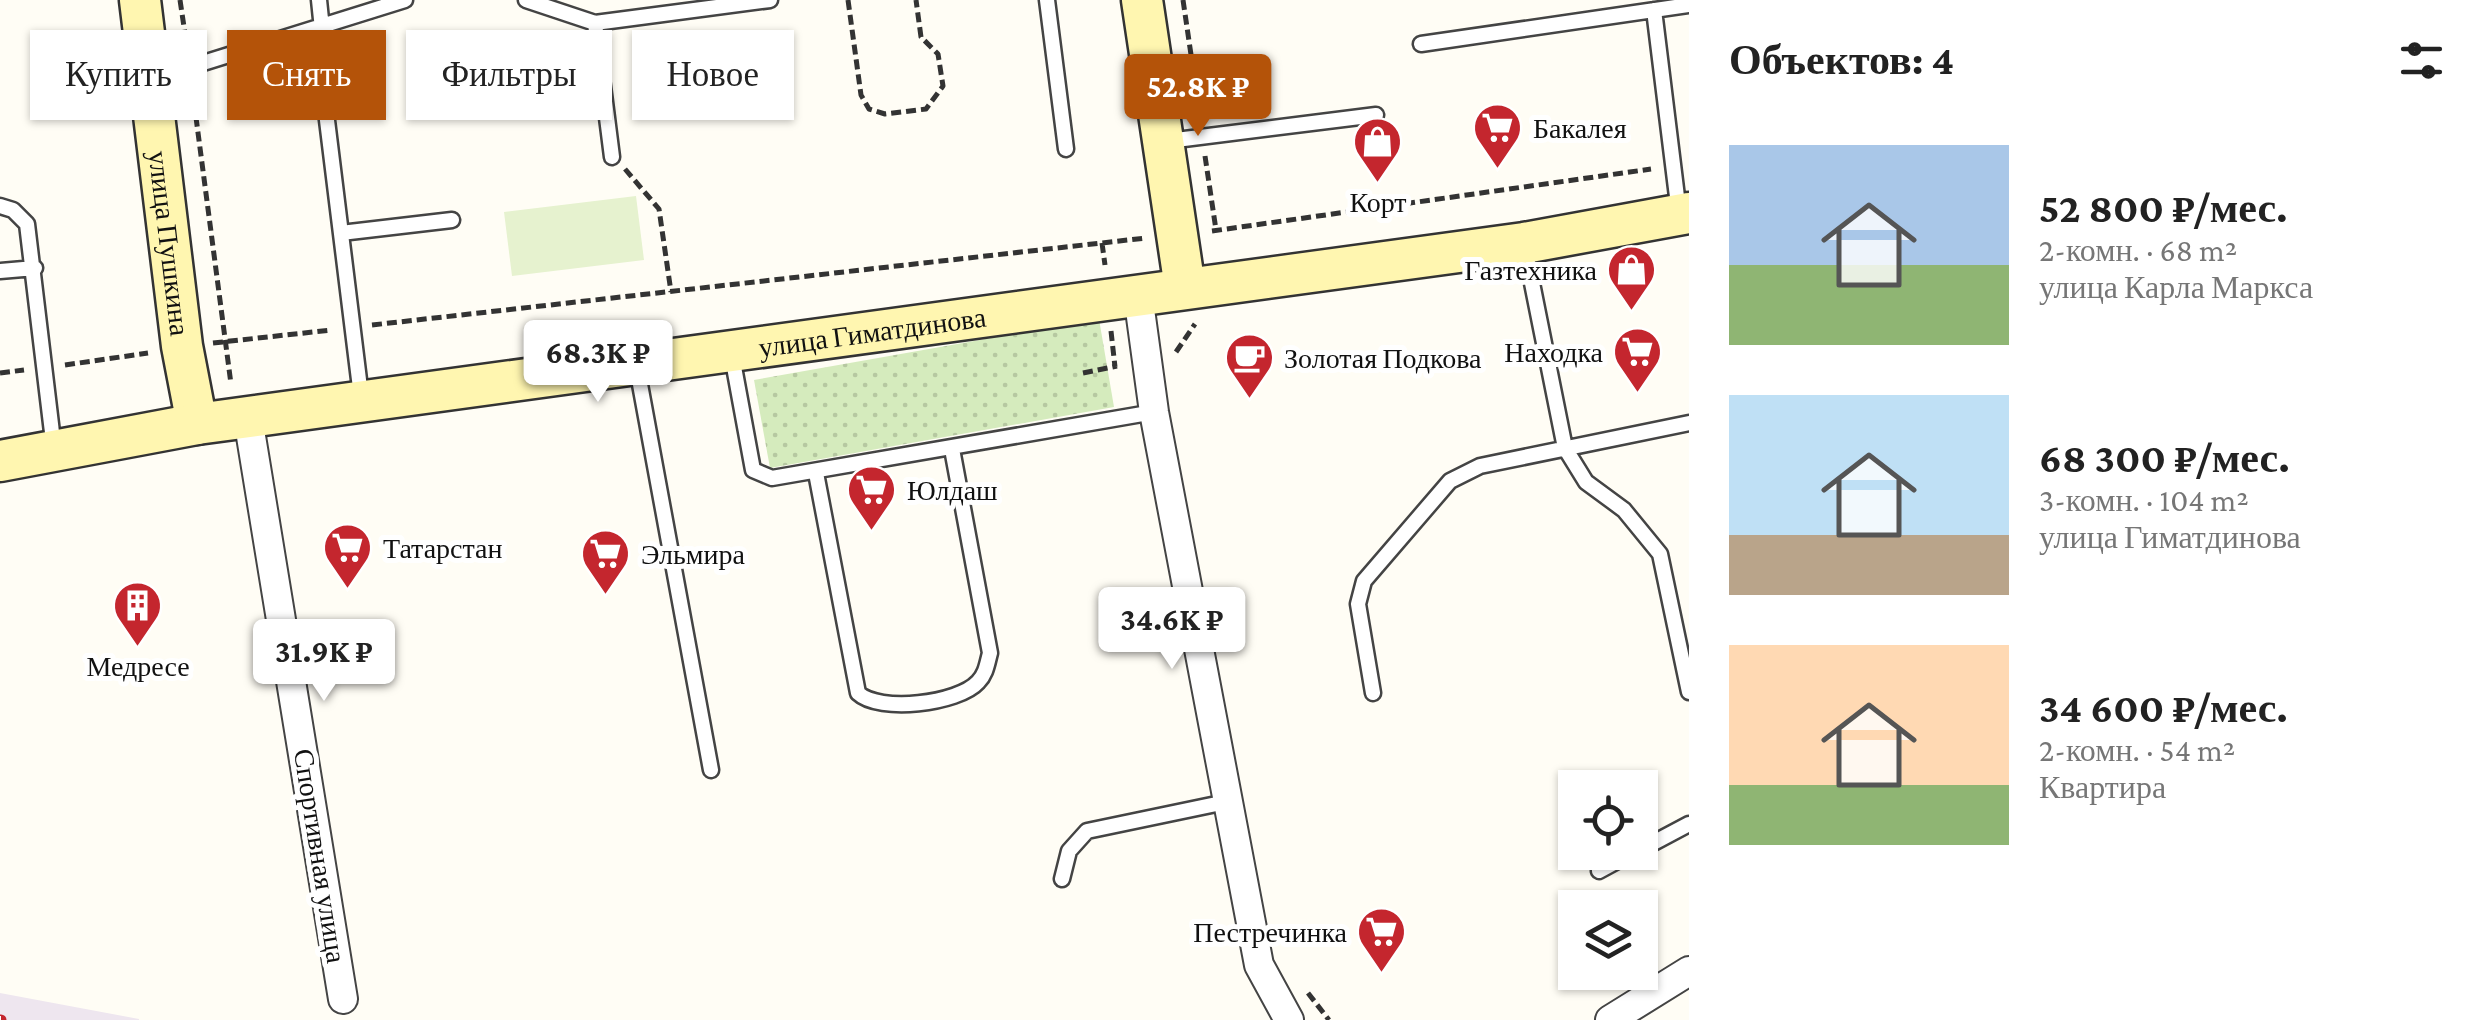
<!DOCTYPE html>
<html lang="ru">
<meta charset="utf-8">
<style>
:root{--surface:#fff;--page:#f6f6f6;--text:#222;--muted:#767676;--accent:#b45309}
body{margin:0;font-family:"Crimson Pro",serif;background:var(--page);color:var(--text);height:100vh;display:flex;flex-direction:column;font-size:38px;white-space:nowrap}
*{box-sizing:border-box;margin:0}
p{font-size:32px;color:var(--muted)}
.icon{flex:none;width:55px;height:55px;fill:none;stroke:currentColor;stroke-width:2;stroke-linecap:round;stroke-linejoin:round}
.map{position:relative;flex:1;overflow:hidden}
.drawer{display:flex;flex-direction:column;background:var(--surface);width:800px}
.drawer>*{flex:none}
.top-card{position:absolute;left:30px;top:30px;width:950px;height:90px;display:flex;gap:20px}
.controls{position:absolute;left:1558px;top:770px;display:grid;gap:20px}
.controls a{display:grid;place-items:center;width:100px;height:100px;border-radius:0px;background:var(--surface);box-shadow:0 2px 8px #0004;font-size:50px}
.price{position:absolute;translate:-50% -85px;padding:0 22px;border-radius:10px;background:#fff;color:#222;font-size:32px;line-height:65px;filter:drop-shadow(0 2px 5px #0008)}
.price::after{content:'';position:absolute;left:50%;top:60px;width:30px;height:22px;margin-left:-15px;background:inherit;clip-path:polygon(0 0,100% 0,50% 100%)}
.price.on{background:var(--accent);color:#fff}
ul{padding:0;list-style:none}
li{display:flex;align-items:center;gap:30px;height:250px;padding:0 40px}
li span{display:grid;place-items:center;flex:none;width:280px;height:200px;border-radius:0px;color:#555}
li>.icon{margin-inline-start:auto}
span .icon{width:120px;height:120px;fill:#fffc;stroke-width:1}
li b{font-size:42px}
h2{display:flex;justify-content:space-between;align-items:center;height:120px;padding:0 40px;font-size:42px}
.pill{padding:0 35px;border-radius:0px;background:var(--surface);box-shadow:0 2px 8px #0004;font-size:35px;line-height:90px}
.pill.on{background:var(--accent);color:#fff}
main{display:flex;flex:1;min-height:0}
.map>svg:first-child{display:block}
</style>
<main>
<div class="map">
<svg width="1689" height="1020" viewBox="0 0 1689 1020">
<defs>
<pattern id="park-dots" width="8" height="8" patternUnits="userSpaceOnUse" patternTransform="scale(2.5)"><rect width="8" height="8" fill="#d5ebbd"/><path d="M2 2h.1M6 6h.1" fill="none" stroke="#b6c8a1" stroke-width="1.8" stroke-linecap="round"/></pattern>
</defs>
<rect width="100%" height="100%" fill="#fffdf5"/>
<path fill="#eee6ef" d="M0 993 139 1019V1020H0Z"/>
<path fill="url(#park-dots)" d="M1099 319 1114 407 770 468 754 380Z"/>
<path fill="#e6f2cf" d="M636 196 644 260 512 276 504 212Z"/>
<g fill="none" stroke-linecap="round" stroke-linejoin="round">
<defs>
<path id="lane" d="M319 0 322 29
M526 0 595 23 770 0
M1047 0 1066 149
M1654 10 1679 213
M595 23 612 157
M1421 44 1689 5
M155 78 405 0
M324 96 361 396
M1168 141 1376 115
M0 206 13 210 27 224 54 449
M341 233 452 220
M1525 248 1565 448 1586 482 1624 510 1660 554 1689 692
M0 271 35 268
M732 356 753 470 772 478 1154 412
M637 368 711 770
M816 473 858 693C879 713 958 704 978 682 986 674 987 664 990 653L952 449
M1373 693 1358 604 1364 581 1450 481 1480 466 1689 423
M1640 850 1689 824
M1599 871 1634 852
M1062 879 1069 851 1087 831 1226 802"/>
<path id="street" d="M1138 295 1154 412 1259 965 1289 1020
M248 418 343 999
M1610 1020 1689 971"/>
<g id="secondary">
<path id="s1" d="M140 0 182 346 197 424"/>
<path d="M1142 0 1185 288"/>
<path id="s2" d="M0 461 197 424 1524 243 1689 213"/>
</g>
</defs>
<use href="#lane" stroke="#444" stroke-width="19"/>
<use href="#street" stroke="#444" stroke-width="32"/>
<use href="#secondary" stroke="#333" stroke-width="45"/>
<path stroke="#333" stroke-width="5" stroke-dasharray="10 5" stroke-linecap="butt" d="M180 0 187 47
M848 0 861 95 869 109 885 114 926 109 943 86 938 54 921 37 916 0
M1183 0 1200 116
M192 87 231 384
M1205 156 1216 230
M625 169 659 209 671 292
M1212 231 1651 169
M1102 243 1105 265
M372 325 1146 238
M1111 331 1115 367
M213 343 331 330
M1176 352 1195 324
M65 365 148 353
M0 373 24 370
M1083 373 1117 366
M1308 993 1329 1020"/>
<use href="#lane" stroke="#fff" stroke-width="14"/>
<use href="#street" stroke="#fff" stroke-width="28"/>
<use href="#secondary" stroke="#fff6b0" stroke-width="40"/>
<defs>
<path id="rail" d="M0 1020H1"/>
</defs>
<use href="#rail" stroke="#c4262e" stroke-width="11"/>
<use href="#rail" stroke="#fff" stroke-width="8" stroke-dasharray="22" stroke-linecap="butt"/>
</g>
<defs>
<symbol id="supermarket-pin" viewBox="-11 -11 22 30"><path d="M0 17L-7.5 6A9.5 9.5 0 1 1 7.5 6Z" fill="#c4262e" stroke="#fff"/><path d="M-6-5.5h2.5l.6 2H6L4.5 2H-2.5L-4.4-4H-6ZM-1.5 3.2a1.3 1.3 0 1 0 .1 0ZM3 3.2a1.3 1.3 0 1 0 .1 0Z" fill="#fff"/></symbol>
<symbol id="shop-pin" viewBox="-11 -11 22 30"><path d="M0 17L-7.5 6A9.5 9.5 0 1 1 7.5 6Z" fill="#c4262e" stroke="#fff"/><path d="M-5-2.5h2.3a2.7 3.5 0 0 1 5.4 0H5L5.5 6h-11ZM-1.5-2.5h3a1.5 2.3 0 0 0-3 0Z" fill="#fff"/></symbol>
<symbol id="cafe-pin" viewBox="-11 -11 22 30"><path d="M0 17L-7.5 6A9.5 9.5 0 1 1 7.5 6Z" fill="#c4262e" stroke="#fff"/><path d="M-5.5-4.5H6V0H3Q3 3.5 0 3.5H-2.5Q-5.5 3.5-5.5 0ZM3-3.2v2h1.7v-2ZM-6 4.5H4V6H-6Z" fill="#fff"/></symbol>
<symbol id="building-pin" viewBox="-11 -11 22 30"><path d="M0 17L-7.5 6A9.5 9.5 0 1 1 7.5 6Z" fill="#c4262e" stroke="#fff"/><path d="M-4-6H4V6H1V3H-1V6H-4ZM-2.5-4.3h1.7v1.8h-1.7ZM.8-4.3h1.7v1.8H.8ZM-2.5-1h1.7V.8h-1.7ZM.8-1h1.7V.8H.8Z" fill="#fff"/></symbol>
</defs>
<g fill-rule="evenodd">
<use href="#supermarket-pin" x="1470" y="100" width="55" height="75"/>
<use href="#shop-pin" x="1350" y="114" width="55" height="75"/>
<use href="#shop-pin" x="1604" y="242" width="55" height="75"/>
<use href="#supermarket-pin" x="1610" y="324" width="55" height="75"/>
<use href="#cafe-pin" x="1222" y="330" width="55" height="75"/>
<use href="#supermarket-pin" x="844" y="462" width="55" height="75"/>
<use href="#supermarket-pin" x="320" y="520" width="55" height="75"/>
<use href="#supermarket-pin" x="578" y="526" width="55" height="75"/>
<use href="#building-pin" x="110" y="578" width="55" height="75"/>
<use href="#supermarket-pin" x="1354" y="904" width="55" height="75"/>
</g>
<g text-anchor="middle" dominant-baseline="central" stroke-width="10" stroke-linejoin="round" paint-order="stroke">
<g font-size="28" fill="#111" stroke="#fff" text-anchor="start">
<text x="1533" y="128">Бакалея</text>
<text x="1378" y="202" text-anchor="middle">Корт</text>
<text x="1597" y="270" text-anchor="end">Газтехника</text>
<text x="1603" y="352" text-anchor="end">Находка</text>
<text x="1284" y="358">Золотая Подкова</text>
<text x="907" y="490">Юлдаш</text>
<text x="383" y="548">Татарстан</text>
<text x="641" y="554">Эльмира</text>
<text x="138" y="666" text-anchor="middle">Медресе</text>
<text x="1347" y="932" text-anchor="end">Пестречинка</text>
</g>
<g font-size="28" fill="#111" stroke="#fff">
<text stroke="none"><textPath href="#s1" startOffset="245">улица Пушкина</textPath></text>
<text stroke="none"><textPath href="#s2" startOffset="882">улица Гиматдинова</textPath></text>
<text transform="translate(320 856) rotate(81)">Спортивная улица</text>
</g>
</g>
</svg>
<div class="controls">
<a><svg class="icon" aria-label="locate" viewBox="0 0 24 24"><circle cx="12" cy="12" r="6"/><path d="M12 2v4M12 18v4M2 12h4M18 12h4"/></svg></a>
<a><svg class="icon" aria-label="layers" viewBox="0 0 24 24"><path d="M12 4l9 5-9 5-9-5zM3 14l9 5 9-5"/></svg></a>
</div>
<b class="price on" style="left:1198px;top:139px">52.8K ₽</b>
<b class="price" style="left:598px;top:405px">68.3K ₽</b>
<b class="price" style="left:1172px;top:672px">34.6K ₽</b>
<b class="price" style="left:324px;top:704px">31.9K ₽</b>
<div class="top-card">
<a class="pill">Купить</a>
<a class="pill on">Снять</a>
<a class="pill">Фильтры</a>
<a class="pill">Новое</a>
</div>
</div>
<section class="drawer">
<h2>Объектов: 4<svg class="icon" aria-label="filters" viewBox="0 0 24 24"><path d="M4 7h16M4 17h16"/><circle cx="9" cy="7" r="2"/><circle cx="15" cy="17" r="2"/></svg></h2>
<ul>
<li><span style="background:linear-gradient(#a9c7e8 60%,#8fb573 0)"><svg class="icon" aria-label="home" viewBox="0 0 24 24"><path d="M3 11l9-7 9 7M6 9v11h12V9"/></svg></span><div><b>52 800 ₽/мес.</b><p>2-комн. · 68 m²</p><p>улица Карла Маркса</p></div></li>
<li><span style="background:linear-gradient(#bfe0f5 70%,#b9a48a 0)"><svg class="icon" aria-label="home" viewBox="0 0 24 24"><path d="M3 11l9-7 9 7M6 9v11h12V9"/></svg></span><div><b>68 300 ₽/мес.</b><p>3-комн. · 104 m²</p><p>улица Гиматдинова</p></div></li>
<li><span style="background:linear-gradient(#ffd9b3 70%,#8fb573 0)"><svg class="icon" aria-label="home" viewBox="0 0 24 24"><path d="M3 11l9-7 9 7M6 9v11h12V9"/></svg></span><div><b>34 600 ₽/мес.</b><p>2-комн. · 54 m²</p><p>Квартира</p></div></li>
</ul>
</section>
</main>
